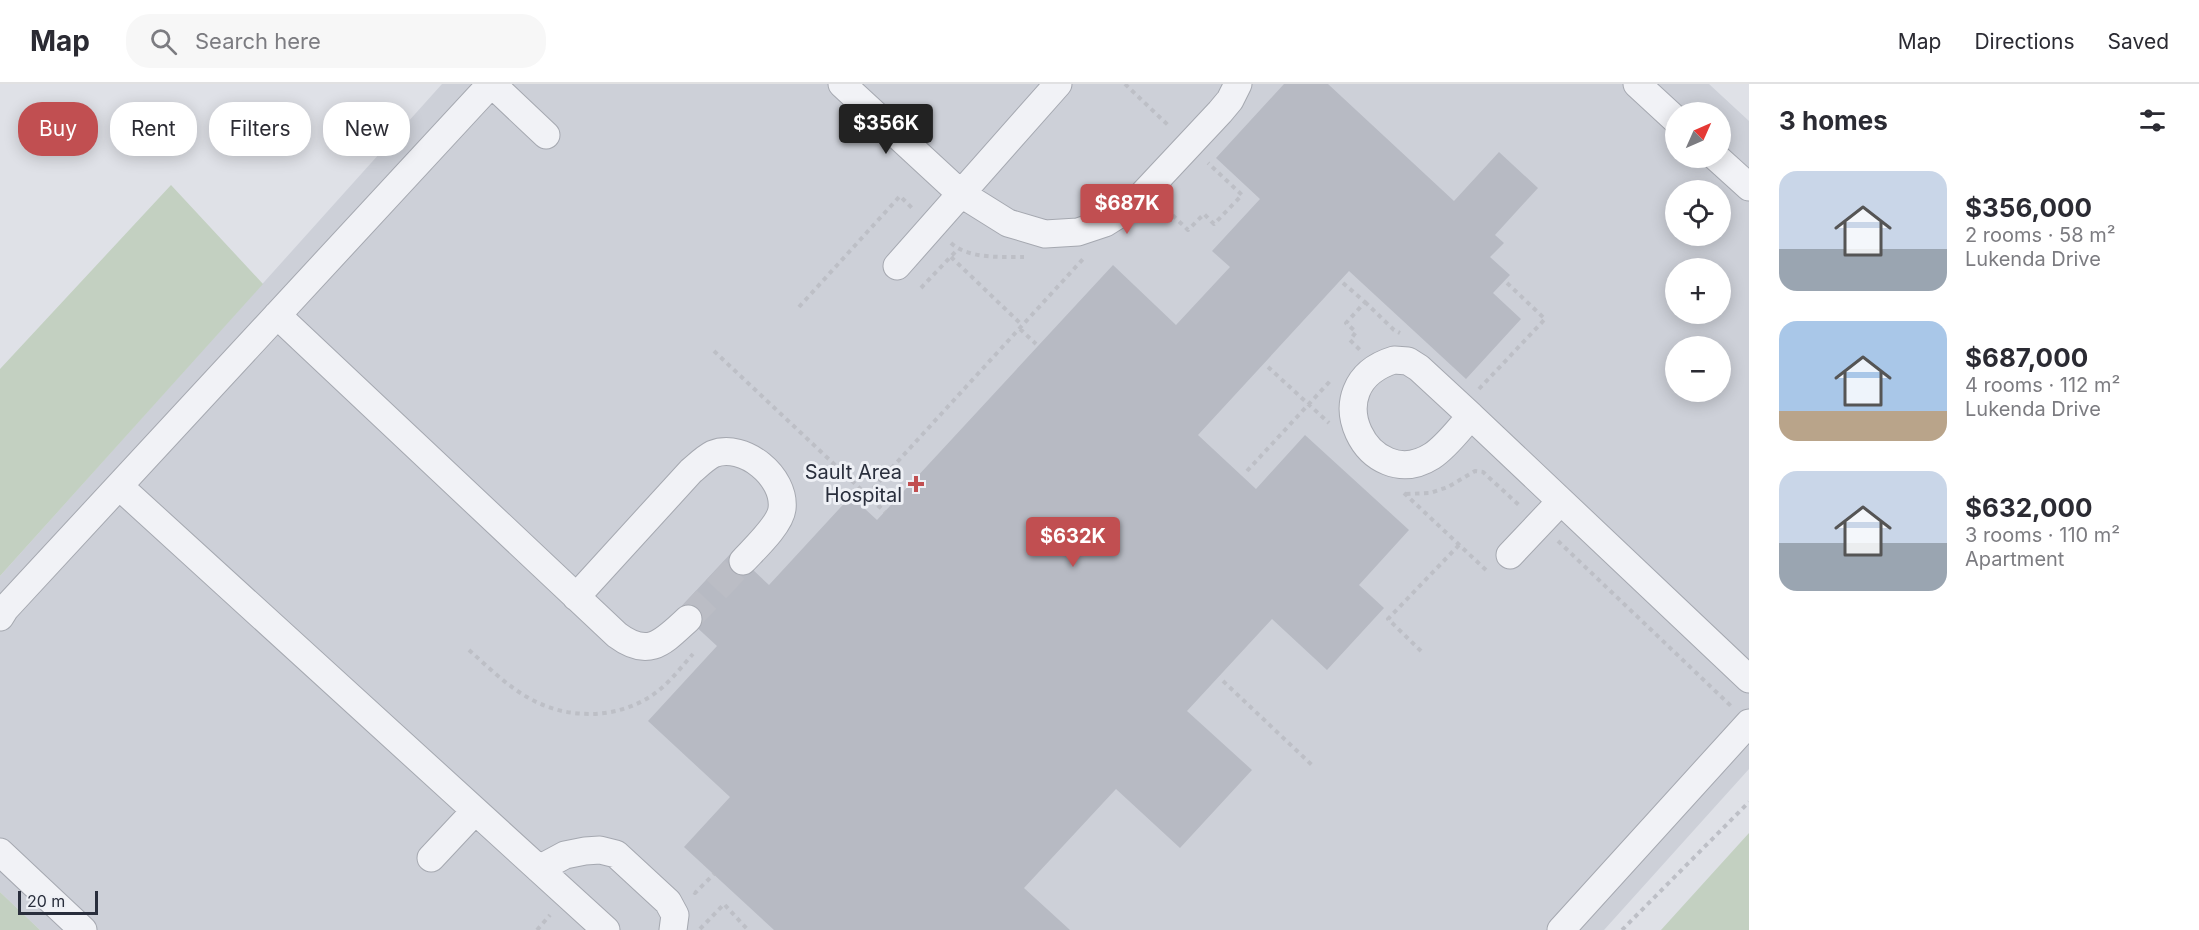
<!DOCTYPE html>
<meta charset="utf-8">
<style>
:root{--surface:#fff;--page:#f7f7f7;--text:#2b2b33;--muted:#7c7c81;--line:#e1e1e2;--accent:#c14f51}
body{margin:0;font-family:Inter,sans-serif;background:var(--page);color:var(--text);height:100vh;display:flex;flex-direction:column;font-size:22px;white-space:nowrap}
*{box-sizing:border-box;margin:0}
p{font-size:20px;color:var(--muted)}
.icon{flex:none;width:33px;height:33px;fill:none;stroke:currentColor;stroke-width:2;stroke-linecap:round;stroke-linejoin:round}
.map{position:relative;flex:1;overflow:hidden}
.panel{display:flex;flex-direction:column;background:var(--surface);width:450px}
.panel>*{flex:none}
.banner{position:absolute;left:18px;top:18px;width:570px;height:54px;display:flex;gap:12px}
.needle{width:39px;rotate:45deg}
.controls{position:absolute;left:1665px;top:18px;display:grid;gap:12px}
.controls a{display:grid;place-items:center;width:66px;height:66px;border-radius:50%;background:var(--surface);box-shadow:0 3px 15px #0003;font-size:30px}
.scale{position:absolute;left:18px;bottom:15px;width:80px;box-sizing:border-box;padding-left:6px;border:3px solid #292e3c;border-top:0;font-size:16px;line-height:21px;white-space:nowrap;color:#292e3c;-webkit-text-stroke:4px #eef0f5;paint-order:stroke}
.price{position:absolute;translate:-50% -51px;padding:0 14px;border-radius:6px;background:var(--accent);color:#fff;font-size:20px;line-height:39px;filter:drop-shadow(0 2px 3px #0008)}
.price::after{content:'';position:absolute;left:50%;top:36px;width:18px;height:14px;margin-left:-9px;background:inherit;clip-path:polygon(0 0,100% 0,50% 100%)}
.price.on{background:#222;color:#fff}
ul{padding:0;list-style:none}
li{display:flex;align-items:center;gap:18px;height:150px;padding:0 30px}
li span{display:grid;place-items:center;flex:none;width:168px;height:120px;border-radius:18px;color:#555}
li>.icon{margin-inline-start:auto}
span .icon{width:72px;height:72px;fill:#fffc;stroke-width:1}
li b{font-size:26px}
h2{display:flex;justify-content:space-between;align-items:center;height:72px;padding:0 30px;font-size:26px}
.tag{padding:0 21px;border-radius:24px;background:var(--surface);box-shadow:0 3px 15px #0003;font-size:21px;line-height:54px}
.tag.on{background:var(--accent);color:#fff}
header{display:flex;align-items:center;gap:36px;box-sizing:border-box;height:84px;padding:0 30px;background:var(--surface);border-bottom:2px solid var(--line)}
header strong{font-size:28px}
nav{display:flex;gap:33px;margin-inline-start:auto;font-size:21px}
.search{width:420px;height:54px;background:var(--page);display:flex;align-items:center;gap:15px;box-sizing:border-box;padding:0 21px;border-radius:24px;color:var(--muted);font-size:22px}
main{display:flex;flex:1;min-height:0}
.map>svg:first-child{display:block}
</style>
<header>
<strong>Map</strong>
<div class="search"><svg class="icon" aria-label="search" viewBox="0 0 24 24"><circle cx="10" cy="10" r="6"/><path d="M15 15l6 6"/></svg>Search here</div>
<nav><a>Map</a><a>Directions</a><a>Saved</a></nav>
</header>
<main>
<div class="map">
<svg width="1749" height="846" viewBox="0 0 1749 846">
<rect width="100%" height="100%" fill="#dfe1e7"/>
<path fill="#cdd0d8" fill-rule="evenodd" d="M442 0H1709L1749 37V685L1604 846H40L0 808V492ZM1676 28H1720V74H1676ZM1676 106H1720V152H1676ZM1676 184H1720V230H1676ZM1676 262H1720V308H1676Z"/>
<path fill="#c3d0c1" d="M171 101 263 200 0 492V285Z
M1749 749V846H1661Z
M0 808 40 846H0Z"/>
<path fill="#b7bac3" d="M1284 0H1328L1454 117 1499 68 1538 104 1495 151 1504 159 1490 173 1510 191 1493 209 1521 235 1466 295 1349 187 1198 351 1256 405 1305 351 1409 446 1359 501 1384 524 1327 586 1272 535 1187 627 1252 686 1180 764 1116 705 1024 804 1070 846H774L684 763 730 713 648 637 717 562 678 526 733 467 769 501 851 412 877 436 1113 181 1176 241 1230 183 1212 167 1260 115 1216 74Z"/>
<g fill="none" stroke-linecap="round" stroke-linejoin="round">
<path stroke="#bbbdc5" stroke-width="27" stroke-dasharray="27 14" stroke-linecap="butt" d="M688 535 743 477"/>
<defs>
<path id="minor" d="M492 0 546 51
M842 0 960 109 1008 139 1045 150 1078 148 1105 139 1132 122 1220 28 1230 16 1238 0
M1637 0 1676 36
M1717 74 1749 103
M897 182 1058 0
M277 231 617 551C649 575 663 558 688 535
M1394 276 1408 277 1419 284 1471 332C1459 345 1447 362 1432 372 1369 412 1312 301 1394 276Z
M1471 332 1749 595
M119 402 606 846
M1510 471 1561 417
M576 513 691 387C697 382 705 374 713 370 744 358 786 393 782 425 780 441 754 465 743 477
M0 533 5 525 491 0
M0 768 83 846
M431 774 475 727
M539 785 565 771 585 767 600 766 616 770 668 818 675 831 673 846
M1561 846 1749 639"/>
</defs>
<use href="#minor" stroke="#a5a8b0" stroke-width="29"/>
<path stroke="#bdbfc6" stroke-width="4" stroke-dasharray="4.5 4.5" stroke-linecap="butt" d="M1125 0 1170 43
M1166 125 1188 146 1204 130 1214 140 1242 111 1208 79
M951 159C968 175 1002 173 1024 173
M951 173 1022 241
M1343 199 1365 218 1346 239 1356 248 1350 256 1360 266
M921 204 958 165
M1365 218 1394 246 1400 249
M799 223 900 112 914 126
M1020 245 1036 260
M714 267 885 428
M1268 283 1329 339
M1479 305 1545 235 1507 199
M1247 387 1332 295
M1404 409 1486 486
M1406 410 1430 409 1448 403 1475 387 1483 388 1520 422
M867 411 1083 175
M1558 457 1731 622
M469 566C487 582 506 601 527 613 567 637 621 636 658 607 671 597 682 582 693 570
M1421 567 1388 535 1459 461
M1223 597 1313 682
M694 808 695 809 714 790
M700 845 724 820 748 846
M537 846 550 831
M1622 846 1749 718"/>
<use href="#minor" stroke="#f1f2f6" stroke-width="27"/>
</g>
<path fill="#c14f51" stroke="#eef0f5" stroke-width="2" d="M913 391h6v6h6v6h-6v6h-6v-6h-6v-6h6z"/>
<g text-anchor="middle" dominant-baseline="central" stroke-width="6" stroke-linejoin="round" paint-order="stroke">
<g font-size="20" fill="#292e3c" stroke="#eef0f5" text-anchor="end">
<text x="902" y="388">Sault Area<tspan x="902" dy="23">Hospital</tspan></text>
</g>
</g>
</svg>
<div class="controls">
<a><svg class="needle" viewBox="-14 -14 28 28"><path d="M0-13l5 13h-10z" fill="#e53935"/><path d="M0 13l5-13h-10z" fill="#7c7c81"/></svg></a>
<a><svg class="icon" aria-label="locate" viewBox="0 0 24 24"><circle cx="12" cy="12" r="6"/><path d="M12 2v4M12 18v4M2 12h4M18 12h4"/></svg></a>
<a>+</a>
<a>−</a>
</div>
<div class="scale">20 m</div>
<b class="price on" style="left:886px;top:71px">$356K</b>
<b class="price" style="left:1127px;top:151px">$687K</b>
<b class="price" style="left:1073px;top:484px">$632K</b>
<div class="banner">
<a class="tag on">Buy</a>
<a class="tag">Rent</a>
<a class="tag">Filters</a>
<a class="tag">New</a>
</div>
</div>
<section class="panel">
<h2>3 homes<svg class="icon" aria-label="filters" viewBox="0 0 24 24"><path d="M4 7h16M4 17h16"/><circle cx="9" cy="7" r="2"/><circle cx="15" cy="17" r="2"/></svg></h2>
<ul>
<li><span style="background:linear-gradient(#c9d6e8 65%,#9aa5b1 0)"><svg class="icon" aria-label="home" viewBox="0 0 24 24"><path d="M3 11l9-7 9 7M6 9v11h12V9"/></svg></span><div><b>$356,000</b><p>2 rooms · 58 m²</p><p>Lukenda Drive</p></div></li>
<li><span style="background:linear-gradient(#a9c7e8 75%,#b9a48a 0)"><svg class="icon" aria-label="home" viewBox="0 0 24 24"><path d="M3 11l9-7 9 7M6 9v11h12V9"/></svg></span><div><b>$687,000</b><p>4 rooms · 112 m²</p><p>Lukenda Drive</p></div></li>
<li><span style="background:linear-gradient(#c9d6e8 60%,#9aa5b1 0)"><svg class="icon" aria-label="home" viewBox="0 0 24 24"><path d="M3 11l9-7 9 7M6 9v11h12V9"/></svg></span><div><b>$632,000</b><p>3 rooms · 110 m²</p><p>Apartment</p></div></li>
</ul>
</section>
</main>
